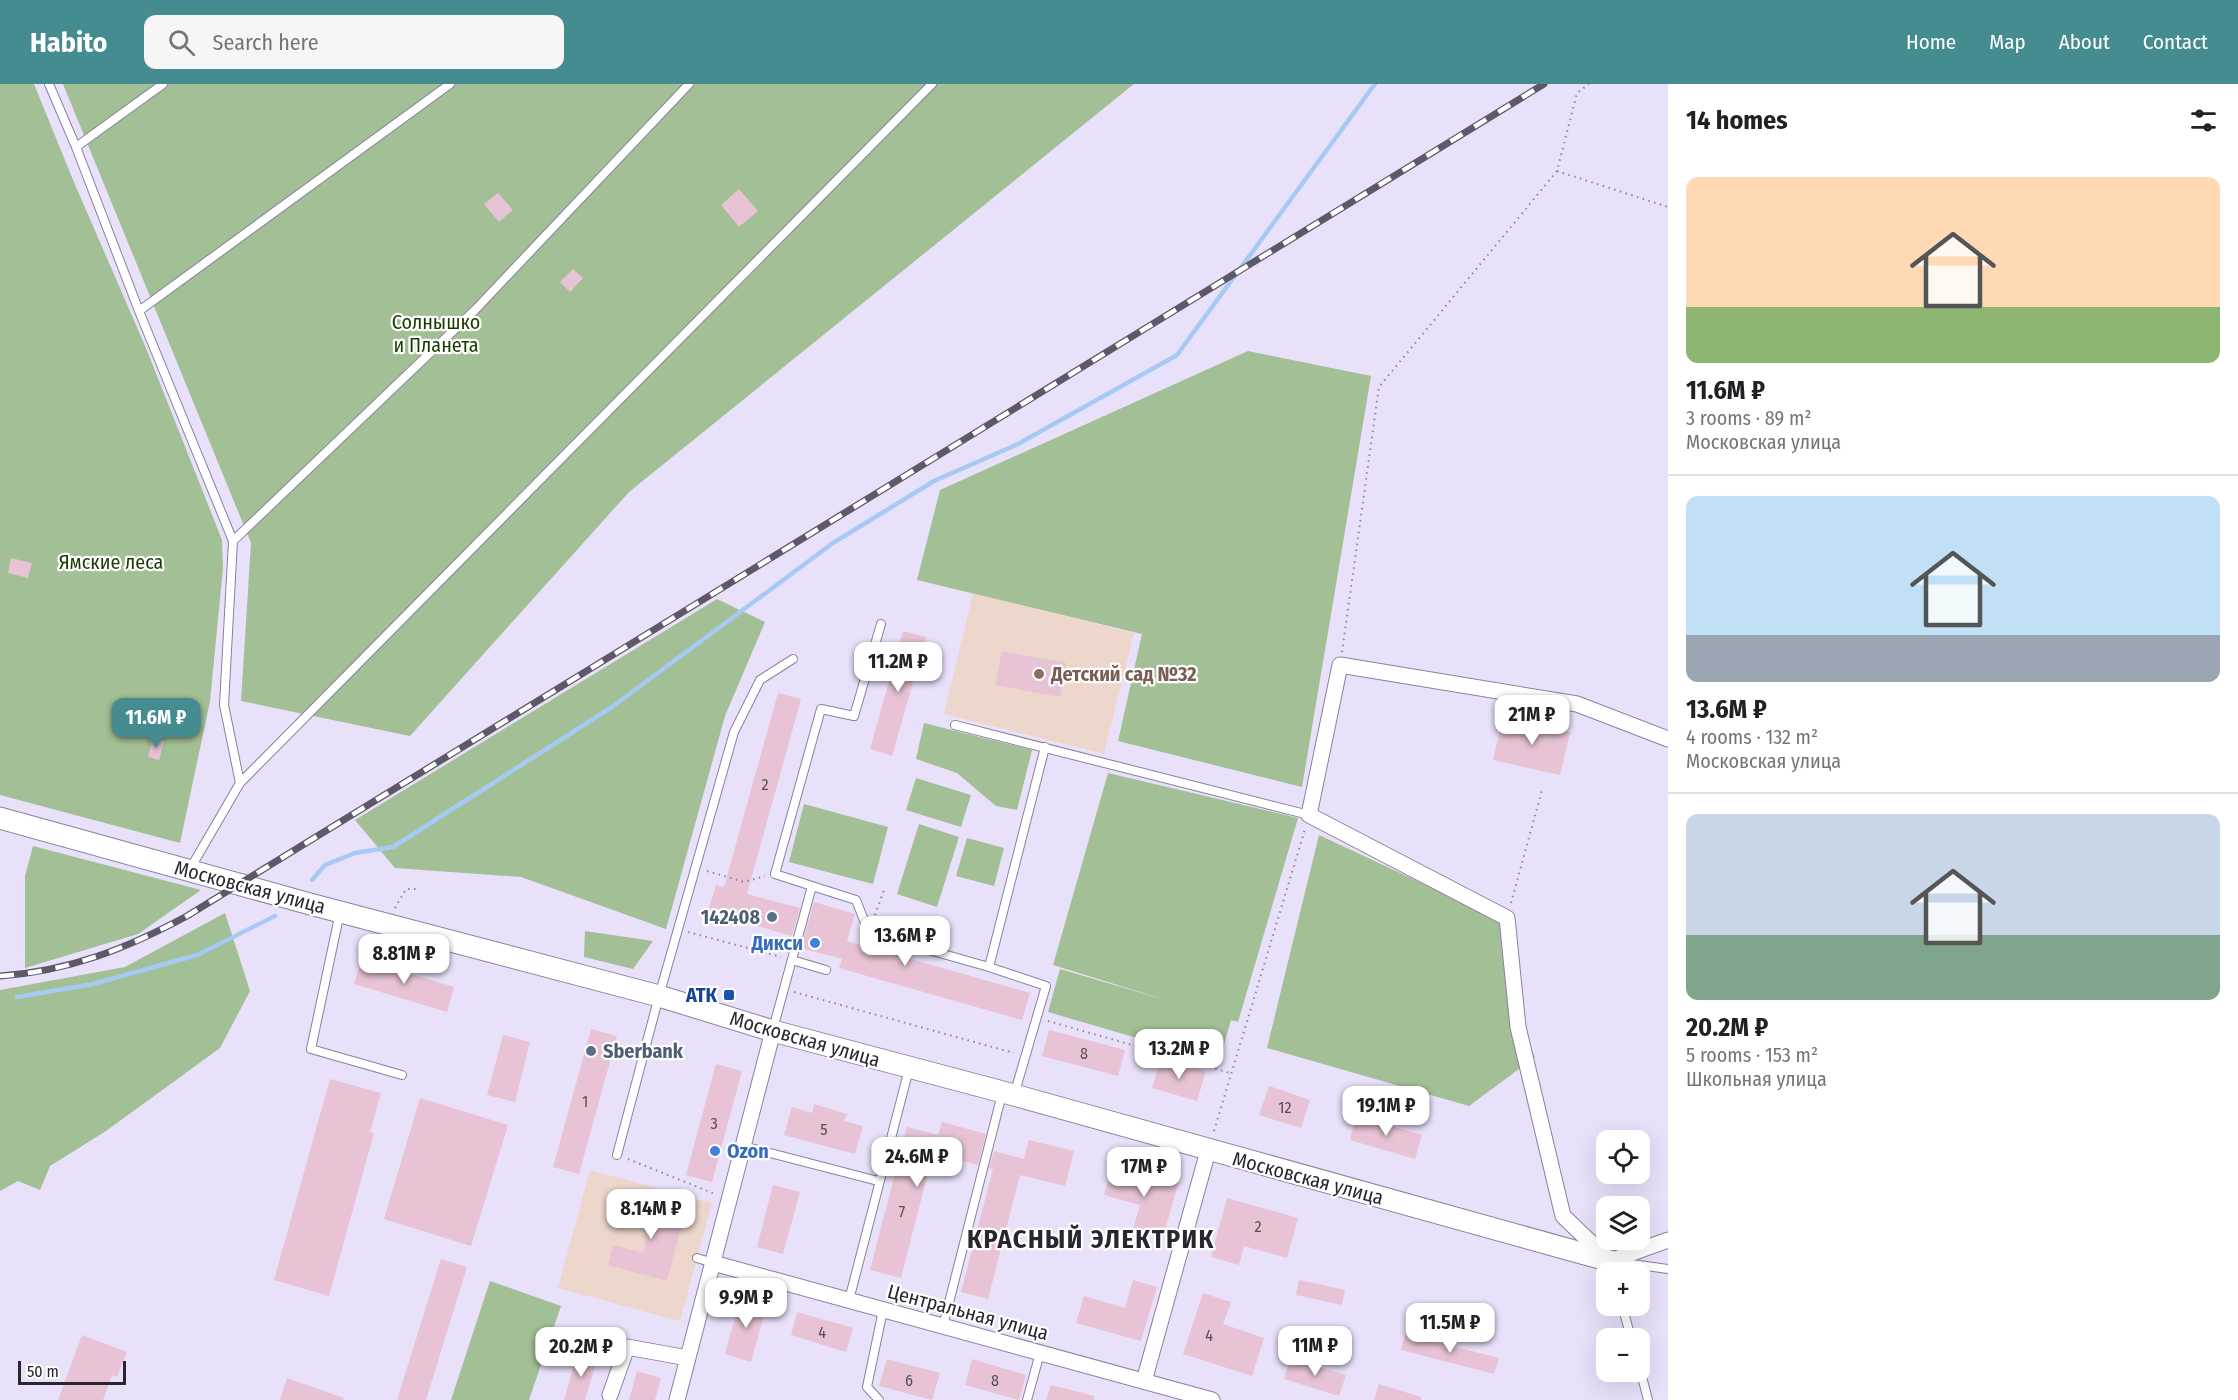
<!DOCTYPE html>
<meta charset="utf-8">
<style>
:root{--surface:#fff;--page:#f6f6f6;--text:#202124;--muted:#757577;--line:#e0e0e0;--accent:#448c90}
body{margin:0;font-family:"Fira Sans Condensed",sans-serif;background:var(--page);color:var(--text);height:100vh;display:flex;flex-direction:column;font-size:22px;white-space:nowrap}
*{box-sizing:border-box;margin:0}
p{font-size:20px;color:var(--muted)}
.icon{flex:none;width:33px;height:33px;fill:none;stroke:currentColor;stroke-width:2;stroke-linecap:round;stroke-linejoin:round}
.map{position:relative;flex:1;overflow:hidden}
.drawer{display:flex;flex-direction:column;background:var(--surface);width:570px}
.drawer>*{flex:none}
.buttons{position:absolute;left:1596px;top:1046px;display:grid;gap:12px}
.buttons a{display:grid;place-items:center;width:54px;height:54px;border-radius:12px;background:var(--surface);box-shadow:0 6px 24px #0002;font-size:30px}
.scale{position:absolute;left:18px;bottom:15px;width:108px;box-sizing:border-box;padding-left:6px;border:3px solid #292531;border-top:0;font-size:16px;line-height:21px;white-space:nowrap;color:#292531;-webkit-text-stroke:4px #fff;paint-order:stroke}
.price{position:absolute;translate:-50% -51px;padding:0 14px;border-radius:12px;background:#fff;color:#222;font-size:20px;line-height:39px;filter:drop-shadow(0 2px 3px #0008)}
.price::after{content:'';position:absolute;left:50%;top:36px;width:18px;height:14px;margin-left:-9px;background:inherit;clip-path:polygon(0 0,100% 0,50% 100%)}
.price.active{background:var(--accent);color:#fff}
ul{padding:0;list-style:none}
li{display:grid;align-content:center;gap:12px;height:318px;padding:0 18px}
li+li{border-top:2px solid var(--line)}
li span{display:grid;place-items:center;height:186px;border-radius:12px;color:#555}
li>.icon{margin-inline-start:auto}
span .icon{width:108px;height:108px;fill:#fffc;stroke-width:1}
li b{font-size:26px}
h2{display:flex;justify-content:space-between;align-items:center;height:72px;padding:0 18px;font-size:26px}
header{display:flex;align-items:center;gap:36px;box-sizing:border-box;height:84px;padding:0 30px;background:var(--accent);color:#fff}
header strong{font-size:28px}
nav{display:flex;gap:33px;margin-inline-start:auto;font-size:21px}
.search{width:420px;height:54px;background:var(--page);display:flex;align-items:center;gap:15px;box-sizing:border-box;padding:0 21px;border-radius:12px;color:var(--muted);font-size:22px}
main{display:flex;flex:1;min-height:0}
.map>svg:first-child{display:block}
</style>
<header>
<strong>Habito</strong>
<div class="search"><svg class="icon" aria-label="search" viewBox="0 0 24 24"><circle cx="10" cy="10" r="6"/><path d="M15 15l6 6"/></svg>Search here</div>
<nav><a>Home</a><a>Map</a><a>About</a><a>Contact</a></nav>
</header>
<main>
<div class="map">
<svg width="1668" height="1316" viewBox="0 0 1668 1316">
<rect width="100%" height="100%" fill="#e9e0fa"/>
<path fill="#edd6cb" d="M973 509 1134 549 1104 670 944 630Z
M590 1086 712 1119 680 1237 558 1204Z"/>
<path fill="#a2bf95" d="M0 0H34L73 96 146 264 222 456 223 484 210 617 180 759 0 711Z
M63 0H1134L629 408 410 652 241 617 251 459Z
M1248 267 1371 292 1302 703 1118 657 1142 550 917 496 940 406Z
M717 515 765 538 725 632 666 845 521 793 395 784 355 736Z
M924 639 1032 666 1017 726 996 722 957 689 916 675Z
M1108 689 1298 734 1238 938 1231 936 1219 978 1048 928 1060 885 1169 917 1053 881Z
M916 694 971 711 961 743 906 726Z
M804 720 888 743 873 800 789 778Z
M919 740 959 753 937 823 897 810Z
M1319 751 1503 837 1518 943 1535 973 1469 1022 1267 964Z
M967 754 1004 764 994 802 956 792Z
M33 762 201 806 138 850 25 884V792Z
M225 829 250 907 220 964 106 1047 50 1082 40 1106 18 1097 0 1107V906L125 883Z
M585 847 653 857 633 885 584 873Z
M490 1197 561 1222 529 1316H451Z"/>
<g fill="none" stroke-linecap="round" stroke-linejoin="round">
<path stroke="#a7caf5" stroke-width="4.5" d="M312 796 325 781 355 769 393 763 612 623 833 459 934 397 1018 360 1177 271 1375 0
M17 913 93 900 197 871 275 832"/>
</g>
<path fill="#e7c3d5" d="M739 105 758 127 739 143 721 121Z
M498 109 513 126 499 138 484 120Z
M573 185 583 194 570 208 560 198Z
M11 474 32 479 28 494 8 489Z
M903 547 926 553 892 672 870 665Z
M1002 567 1066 579 1060 613 995 601Z
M778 609 801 615 747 810 800 824 792 852 708 828 716 801 724 803Z
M1503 633 1570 648 1560 691 1493 676Z
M152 655 164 657 159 676 148 673Z
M814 818 855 830 847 857 1030 909 1022 936 839 884 842 875 801 864Z
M362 875 454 903 447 928 354 900Z
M591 945 617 952 579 1090 553 1083Z
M1049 946 1125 966 1118 992 1042 972Z
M503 951 530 958 515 1018 487 1011Z
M1161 974 1206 987 1197 1017 1152 1004Z
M716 980 742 987 712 1098 686 1091Z
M330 995 381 1009 370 1048 374 1049 329 1212 274 1196Z
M1269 1002 1310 1016 1301 1044 1259 1031Z
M420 1014 508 1041 471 1162 384 1135Z
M814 1020 847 1030 844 1037 863 1042 855 1070 784 1051 792 1023 812 1029Z
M1356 1032 1422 1051 1415 1075 1350 1056Z
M942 1038 986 1050 978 1081 933 1069 901 1194 870 1186 907 1043 938 1051Z
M1029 1056 1074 1067 1065 1102 1020 1091 988 1215 961 1208 993 1085 989 1084 994 1067 1024 1075Z
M1113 1081 1178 1100 1163 1153 1133 1145 1140 1121 1104 1111Z
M773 1101 800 1108 783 1170 757 1163Z
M628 1113 685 1128 667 1197 608 1181 613 1161 643 1169 651 1140 623 1133Z
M1227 1114 1298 1134 1287 1174 1244 1162 1239 1181 1211 1173Z
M441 1175 467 1183 426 1316H397Z
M1133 1196 1157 1203 1141 1257 1076 1239 1084 1212 1125 1224Z
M1299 1196 1345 1206 1342 1221 1296 1211Z
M1203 1209 1231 1218 1223 1240 1264 1254 1252 1292 1183 1270Z
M741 1212 767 1220 751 1278 725 1270Z
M797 1228 853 1244 846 1268 791 1251Z
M1405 1250 1499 1274 1494 1290 1401 1266Z
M82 1251 127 1268 117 1293 112 1291 103 1316H58Z
M577 1270 597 1276 585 1316H564Z
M887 1275 940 1289 932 1316 879 1302Z
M972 1275 1026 1291 1019 1316 965 1301Z
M1290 1275 1346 1291 1339 1312 1284 1295Z
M637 1287 661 1294 655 1316H629Z
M287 1294 344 1314 343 1316H280Z
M1379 1300 1421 1313V1316H1374Z
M1051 1301 1094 1312V1316H1046Z"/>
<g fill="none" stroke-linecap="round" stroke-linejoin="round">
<defs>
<path id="lane" d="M49 0 76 63 139 227 233 457 224 621 240 699
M76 63 163 0
M139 227 450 0
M233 457 475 226 689 0
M955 641 1309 731
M190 785 240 699 932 0
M812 802 775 790 821 625 854 632 881 540
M340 828 311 965 402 991
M792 876 826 886
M989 883 1045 663
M773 945 812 802 856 816 869 849 989 883 1046 902 1014 1011
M743 1062 878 1097
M617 1071 659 912 734 648 760 596 793 575
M697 1174 713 1179
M1613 1188 1610 1177 1668 1185
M849 1216 909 985
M1622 1221 1631 1254
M943 1242 1002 1010
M1640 1285 1648 1316
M879 1316 867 1303 883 1226
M1027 1316 1040 1269"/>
<path id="street" d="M1668 655 1577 620 1340 581 1309 731 1507 834 1518 943 1563 1132 1610 1177 1668 1156
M713 1179 1212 1316
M1144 1297 1208 1067
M610 1311 627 1263 688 1274
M677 1316 773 947"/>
<path id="secondary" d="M0 734 310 820 659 912 773 947 1014 1011 1610 1177"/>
</defs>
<use href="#lane" stroke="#8a809e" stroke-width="10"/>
<use href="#street" stroke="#8a809e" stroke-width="17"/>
<use href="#secondary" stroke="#8a809e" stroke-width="23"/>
<path stroke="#8d879a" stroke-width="2" stroke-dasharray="1.5 4.5" stroke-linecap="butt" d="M1557 87 1668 123
M1342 568 1379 303 1557 87 1577 9 1589 0
M707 787 744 798 765 792
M1511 819 1542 706
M395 824 406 805H417
M875 831 885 803
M688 848 781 873
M794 908 1014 969
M1048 937 1230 989
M1214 1047 1305 745
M628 1075 715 1110"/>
<use href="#lane" stroke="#fff" stroke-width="8"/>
<use href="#street" stroke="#fff" stroke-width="15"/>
<use href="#secondary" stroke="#fff" stroke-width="21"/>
<defs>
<path id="rail" d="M0 892C69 887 126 865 187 832L1544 0"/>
</defs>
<use href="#rail" stroke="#5e5868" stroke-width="7"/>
<use href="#rail" stroke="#fff" stroke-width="4.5" stroke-dasharray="14" stroke-linecap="butt"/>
</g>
<circle fill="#8d6e63" stroke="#fff" stroke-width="2" cx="1039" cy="590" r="6"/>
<g fill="#5c6f8a" stroke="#fff" stroke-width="2">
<circle cx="772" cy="833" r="6"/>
<circle cx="591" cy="967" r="6"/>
</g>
<g fill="#3f7fe0" stroke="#fff" stroke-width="2">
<circle cx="815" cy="859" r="6"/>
<circle cx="715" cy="1067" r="6"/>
</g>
<rect fill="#1a4fb4" stroke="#fff" stroke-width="2" x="723" y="905" width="12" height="12" rx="3"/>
<g text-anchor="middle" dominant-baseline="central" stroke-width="4.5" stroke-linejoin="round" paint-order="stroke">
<g font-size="16" fill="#584c5a">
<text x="765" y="700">2</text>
<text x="1084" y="969">8</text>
<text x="585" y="1017">1</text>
<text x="1285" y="1023">12</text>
<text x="714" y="1039">3</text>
<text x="824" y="1045">5</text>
<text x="902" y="1127">7</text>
<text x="1258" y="1142">2</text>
<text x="822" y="1248">4</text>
<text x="1209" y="1251">4</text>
<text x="909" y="1296">6</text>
<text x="995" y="1296">8</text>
</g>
<g font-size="20" fill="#173b00" stroke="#fff">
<text x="436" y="238">Солнышко<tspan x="436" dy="23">и Планета</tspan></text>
<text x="111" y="478">Ямские леса</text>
</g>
<g font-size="20" font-weight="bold" fill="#785e54" stroke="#fff" text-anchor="start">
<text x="1051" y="590">Детский сад №32</text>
</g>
<g font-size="20" fill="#292531" stroke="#fff">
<text transform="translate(250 803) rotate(15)">Московская улица</text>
<text transform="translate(805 955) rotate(16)">Московская улица</text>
<text transform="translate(1308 1094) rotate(15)">Московская улица</text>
<text transform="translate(968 1228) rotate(15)">Центральная улица</text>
</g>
<g font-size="20" font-weight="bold" fill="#4e5e75" stroke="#fff" text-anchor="end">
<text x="760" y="833">142408</text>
<text x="603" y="967" text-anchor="start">Sberbank</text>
</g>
<g font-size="20" font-weight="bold" fill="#366cbe" stroke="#fff" text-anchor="end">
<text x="803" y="859">Дикси</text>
<text x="727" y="1067" text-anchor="start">Ozon</text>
</g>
<g font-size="20" font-weight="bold" fill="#164399" stroke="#fff" text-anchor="end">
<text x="717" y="911">АТК</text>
</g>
<g font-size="26" font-weight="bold" letter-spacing="1.5" fill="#292531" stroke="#fff">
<text x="1091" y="1155">КРАСНЫЙ ЭЛЕКТРИК</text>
</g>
</g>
</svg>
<div class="buttons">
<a><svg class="icon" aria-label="locate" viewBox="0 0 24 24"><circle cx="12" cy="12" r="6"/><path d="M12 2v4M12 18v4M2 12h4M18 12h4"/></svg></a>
<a><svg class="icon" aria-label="layers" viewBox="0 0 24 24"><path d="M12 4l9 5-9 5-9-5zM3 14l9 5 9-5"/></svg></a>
<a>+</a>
<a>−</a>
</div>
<div class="scale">50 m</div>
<b class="price" style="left:898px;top:609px">11.2M ₽</b>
<b class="price" style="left:1532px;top:662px">21M ₽</b>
<b class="price active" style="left:156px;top:665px">11.6M ₽</b>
<b class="price" style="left:905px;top:883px">13.6M ₽</b>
<b class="price" style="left:404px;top:901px">8.81M ₽</b>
<b class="price" style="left:1179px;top:996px">13.2M ₽</b>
<b class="price" style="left:1386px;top:1053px">19.1M ₽</b>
<b class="price" style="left:917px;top:1104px">24.6M ₽</b>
<b class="price" style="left:1144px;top:1114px">17M ₽</b>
<b class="price" style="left:651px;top:1156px">8.14M ₽</b>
<b class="price" style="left:746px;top:1245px">9.9M ₽</b>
<b class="price" style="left:1450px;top:1270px">11.5M ₽</b>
<b class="price" style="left:1315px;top:1293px">11M ₽</b>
<b class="price" style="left:581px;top:1294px">20.2M ₽</b>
</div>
<section class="drawer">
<h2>14 homes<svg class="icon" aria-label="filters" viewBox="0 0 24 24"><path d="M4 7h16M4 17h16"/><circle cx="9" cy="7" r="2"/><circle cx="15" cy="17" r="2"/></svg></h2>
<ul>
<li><span style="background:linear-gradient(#ffd9b3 70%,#8fb573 0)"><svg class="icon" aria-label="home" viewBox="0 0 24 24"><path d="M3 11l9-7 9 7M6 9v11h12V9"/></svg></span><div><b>11.6M ₽</b><p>3 rooms · 89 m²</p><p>Московская улица</p></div></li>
<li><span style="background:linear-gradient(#bfe0f5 75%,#9aa5b1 0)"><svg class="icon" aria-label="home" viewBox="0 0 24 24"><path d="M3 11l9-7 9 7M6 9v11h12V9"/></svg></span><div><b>13.6M ₽</b><p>4 rooms · 132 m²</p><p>Московская улица</p></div></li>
<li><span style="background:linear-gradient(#c9d6e8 65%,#7fa58c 0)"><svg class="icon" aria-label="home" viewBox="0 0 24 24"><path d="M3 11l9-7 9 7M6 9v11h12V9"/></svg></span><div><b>20.2M ₽</b><p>5 rooms · 153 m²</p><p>Школьная улица</p></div></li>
</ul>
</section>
</main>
